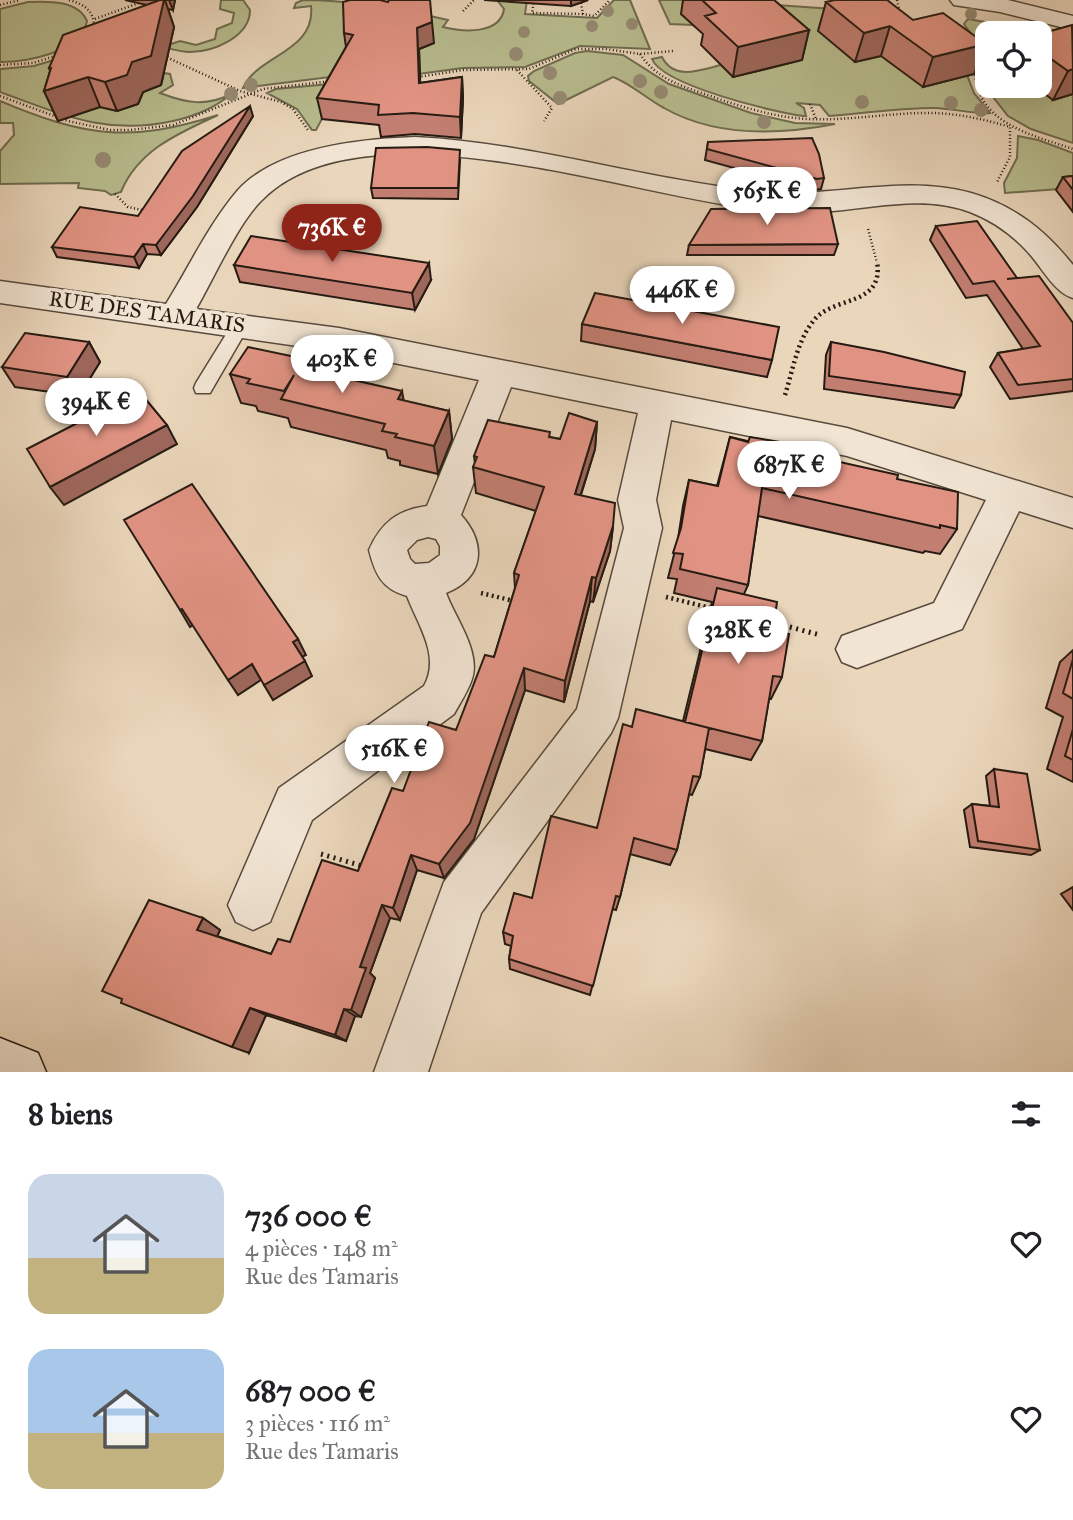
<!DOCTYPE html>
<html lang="fr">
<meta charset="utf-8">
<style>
:root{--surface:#fff;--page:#f2f2f2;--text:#202124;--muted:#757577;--accent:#8f2418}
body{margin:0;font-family:"IM FELL Great Primer",serif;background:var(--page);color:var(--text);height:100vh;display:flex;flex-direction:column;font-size:26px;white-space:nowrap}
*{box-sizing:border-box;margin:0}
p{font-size:23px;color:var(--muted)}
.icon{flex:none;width:38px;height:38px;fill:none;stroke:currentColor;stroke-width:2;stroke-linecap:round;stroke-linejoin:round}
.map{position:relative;height:1072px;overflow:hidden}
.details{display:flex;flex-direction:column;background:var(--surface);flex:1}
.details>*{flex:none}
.tools{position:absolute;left:975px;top:21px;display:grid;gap:14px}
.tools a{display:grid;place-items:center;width:77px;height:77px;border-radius:14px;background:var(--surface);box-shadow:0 7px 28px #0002;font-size:35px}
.price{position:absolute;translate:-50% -60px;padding:0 16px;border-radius:24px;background:#fff;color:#222;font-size:23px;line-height:46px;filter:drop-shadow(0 2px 4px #0008)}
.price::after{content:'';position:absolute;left:50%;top:42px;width:21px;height:16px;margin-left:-10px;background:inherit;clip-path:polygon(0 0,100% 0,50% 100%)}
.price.on{background:var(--accent);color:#fff}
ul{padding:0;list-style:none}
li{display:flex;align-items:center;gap:21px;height:175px;padding:0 28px}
li span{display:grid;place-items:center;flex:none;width:196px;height:140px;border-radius:21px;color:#555}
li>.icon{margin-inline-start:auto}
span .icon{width:84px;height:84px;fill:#fffc;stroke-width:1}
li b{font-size:30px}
h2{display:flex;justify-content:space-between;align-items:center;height:84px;padding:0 28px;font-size:30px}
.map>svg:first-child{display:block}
</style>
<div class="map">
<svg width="1073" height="1072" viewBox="0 0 1073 1072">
<rect width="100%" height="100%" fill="#ead6bb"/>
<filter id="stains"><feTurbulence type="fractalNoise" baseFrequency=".00286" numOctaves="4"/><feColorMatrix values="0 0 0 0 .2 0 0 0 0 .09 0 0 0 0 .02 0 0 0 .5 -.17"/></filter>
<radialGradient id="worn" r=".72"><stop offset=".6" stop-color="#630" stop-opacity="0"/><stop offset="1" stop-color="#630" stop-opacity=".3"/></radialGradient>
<path fill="#b8bd8f" stroke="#6f6c50" stroke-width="2" d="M221 0H243L250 10C250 37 213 52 190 52 181 52 171 49 162 47L180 41 196 45 215 39 217 29 232 23 234 13 220 9Z
M303 0C352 0 401 9 448 20L443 27C463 32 500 35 504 9L497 0H527L525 14 597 18 614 0H630L650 49 580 46 525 67 463 68 403 76 330 77 243 88C257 55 316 52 311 6L294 8 296 3Z
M659 0H746L749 3 876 12 886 54 967 75 974 93 990 113C982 115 948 108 935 108 900 108 864 113 829 116L820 105 796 103 804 108 806 116H804C776 113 662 85 652 59L662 57C674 81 700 70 721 65L733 77 774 66 693 25 670 24Z
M28 2C48 1 78 0 87 21 81 53 26 62 0 62V9Z
M968 19 1008 26 1022 33H987V47L979 45 964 24Z
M587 51 623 55 669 84 751 113 795 123 835 124C779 135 715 137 664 108 647 99 630 83 613 77L558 104 529 81 528 76 534 71 575 53Z
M67 56 100 107 117 111 138 104 143 92 161 85 164 73 170 74 173 85 160 93C186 103 206 107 231 94 214 109 195 116 173 121 106 136 61 114 0 92V69L34 66Z
M987 60V86H1034L1053 100 1073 94V143L1031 129 1008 116 983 84 982 74Z
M341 83 316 130H312L297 109 267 93 276 89Z
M0 101C85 137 130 143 218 115 179 133 138 150 121 192L111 195 105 191 78 188 79 183 0 184V151L14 135 13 123H0Z
M1018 136 1038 140 1073 153V188L1005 193 1004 183 1017 158Z"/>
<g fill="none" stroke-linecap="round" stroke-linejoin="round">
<defs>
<path id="service" d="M241 318 250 324 210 393H196L194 388 196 383 235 320Z"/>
<path id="minor" d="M950 0H1008L1073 16V30L1000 12 954 5Z
M415 137C534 143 648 181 766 192 834 198 904 174 971 193 1015 206 1045 230 1073 265V298C1053 292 1041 265 1026 250 1010 233 991 220 970 212 926 195 878 207 833 211 807 213 781 212 754 209 628 195 362 99 262 200 238 223 214 278 196 309L339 328 847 428 1073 498V528L1019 511 962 629 857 668 842 662 836 649 842 636 934 603 986 500 847 456 671 420 656 500 662 528 618 718 611 733 481 913 428 1072H374L444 882 577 709 624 528 618 500 638 413 511 387 461 515C487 544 484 578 446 593 455 618 481 651 472 679 468 691 460 703 454 714L312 820 270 922 253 930 236 922 228 905 279 788 424 686C441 656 418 625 407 596 382 589 375 574 369 550 381 523 397 510 427 506L479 380 339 352 0 303V281L166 304C189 267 209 224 238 190 277 147 361 139 415 137ZM428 537 436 539 440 546V555L429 563 415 564 410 559 407 550 417 540Z"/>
<path id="secondary" d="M0 1038 38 1053 46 1072H0Z"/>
</defs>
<use href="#service" stroke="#574a3c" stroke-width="3"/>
<use href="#minor" stroke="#574a3c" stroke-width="3"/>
<use href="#secondary" stroke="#261b12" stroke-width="3"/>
<path stroke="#261b12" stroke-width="2.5" stroke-dasharray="1 2.5" stroke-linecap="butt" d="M69 0C83 4 94 10 94 26
M534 0 532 13 583 14
M897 0 900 13
M581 3 583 14 594 16 610 0
M0 5 20 0
M463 11 474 0
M95 19 147 0
M640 54C655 77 678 85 702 93 736 105 771 117 807 119 845 121 882 114 920 113 951 112 980 118 1010 127V157L997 182
M164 56 240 91 281 102 293 109 308 130
M0 65 33 63 58 55
M975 68C974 123 1032 135 1073 149
M517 70 552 108 544 121
M418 77 463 70 529 69 576 49H605L640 54 673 51
M0 96 68 121 110 130H130L173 125 263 89 332 81
M810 104 816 119
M115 194 128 207 146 211
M868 229 877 263"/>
<path stroke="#261b12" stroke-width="4.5" stroke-dasharray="2 3.5" stroke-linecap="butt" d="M785 395C793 370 797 340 815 319 835 296 884 306 877 262
M481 593 514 601
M666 597 715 609"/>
<path stroke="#261b12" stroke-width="5" stroke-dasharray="2 4.5" stroke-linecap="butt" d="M771 622 820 635
M321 854 366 867"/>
<use href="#service" fill="#f1e4d3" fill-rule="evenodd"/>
<use href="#minor" fill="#f1e4d3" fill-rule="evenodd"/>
<use href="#secondary" fill="#f1e4d3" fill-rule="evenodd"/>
</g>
<g fill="#968a73">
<circle cx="608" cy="11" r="6"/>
<circle cx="971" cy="14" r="6"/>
<circle cx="632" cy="24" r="6"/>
<circle cx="592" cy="26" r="6"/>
<circle cx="524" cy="32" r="6"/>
<circle cx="516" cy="54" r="7"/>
<circle cx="550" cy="73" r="7"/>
<circle cx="640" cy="81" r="7"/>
<circle cx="251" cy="85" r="7"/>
<circle cx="661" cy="92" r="7"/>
<circle cx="231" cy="94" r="7"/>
<circle cx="560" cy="98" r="7"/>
<circle cx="862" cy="102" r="7"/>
<circle cx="951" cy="103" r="7"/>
<circle cx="981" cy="110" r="7"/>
<circle cx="764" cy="122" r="7"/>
<circle cx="103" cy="160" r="8"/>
</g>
<path fill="#c27e71" stroke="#261b12" stroke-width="2" d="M125 0H175L173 10 168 9 174 27 161 85 143 92 138 104 117 111 100 107 58 121 44 91 50 71 49 68 147 5Z
M484 0H588L571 6Z
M683 0H774L809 30 802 60 733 77 701 45 703 34 681 14Z
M887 0 974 74 923 87 881 56 855 62 818 31 826 2Z
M1073 25V94L1053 100 1034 86H1040V34Z
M344 33 434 43 419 49 420 83 462 77 463 98 461 138 415 134 381 137 379 125 322 119 317 98 346 47Z
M253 116 197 207 161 255 147 254 139 268 57 257 52 247 138 216Z
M708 142 824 178 821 189 814 190 705 160Z
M460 160 458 199 373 198 371 188Z
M1073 176V212L1056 190 1063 177Z
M936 226 1017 278 1073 323V391L1010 399 990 367 998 353 1023 349 987 295 966 298 930 240Z
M838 244 834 255H687L689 245Z
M234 265 431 280 415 310 240 282Z
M582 324 772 360 767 377 581 341Z
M89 342 100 362 79 396 15 387 2 367Z
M831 342 961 395 954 408 824 389 826 355Z
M305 359 309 370 404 401 449 411 452 439 438 474 400 465V461L388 458 386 450 291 427 288 418 258 411 256 406 241 403 230 374Z
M597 422 595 449 581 495 613 526 610 551 593 602 590 601 564 702 525 690 474 839 444 878 417 870 400 920 390 918 370 973 375 978 361 1017 355 1016 346 1041 266 1015 249 1053 203 918 220 930 217 936 271 954 290 942 358 871 403 791 456 730 494 657 515 588 514 573 536 511 476 493 473 467 475 464 474 456 550 437 560 439Z
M730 437 835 461 897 479 957 529 940 554 925 551 923 553 758 516 748 585 744 594 773 630 782 677 771 699 769 698 762 741 751 760 705 749 700 777 692 795 689 794 677 850 670 865 630 854 620 897 616 910 612 909 590 995 510 969 509 959 511 946 505 944 503 932 532 898 597 828 632 727 683 721 712 602 674 593 677 579 668 578 678 539 683 506 689 480 717 486Z
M1073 650V782L1047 769 1063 717 1046 708 1060 662Z
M994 769 1040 850 1031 855 970 847 964 810 972 804 990 806 986 776Z
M1073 887V910L1061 894Z"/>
<path fill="#9e675c" stroke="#261b12" stroke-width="2" d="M164 0H165L174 27 161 85 143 92 138 104 117 111 105 82Z
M169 0H175L173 10Z
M571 0H588L571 6Z
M432 22 434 43 419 49 421 104 419 83 417 28Z
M890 26 881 56 855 62 864 33Z
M809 30 802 60 733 77 738 47Z
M986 44 974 74 923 87 933 57Z
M1073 69V94L1053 100 1068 71Z
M88 77 100 107 58 121 44 91Z
M462 77 463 98 461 138 460 117Z
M250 106 253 116 197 207 161 255 156 245Z
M143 244 147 254 139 268 134 257Z
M429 263 431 280 415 310 412 293Z
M89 342 100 362 79 396 67 377Z
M305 359 314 388 300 368Z
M402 391 407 419 398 399Z
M449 411 452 439 438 474 434 446Z
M597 422 595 449 573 519 575 494Z
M167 425 177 444 64 505 50 487Z
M613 526 610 551 593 602 596 578Z
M592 577 590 601 564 702 565 681Z
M182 609 193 625 190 627 180 610Z
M298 639 306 655 300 658 293 642Z
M305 661 312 676 273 700 264 685Z
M252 664 261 680 238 695 228 680Z
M524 668 525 690 474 839 444 878 439 864Z
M411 855 417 870 400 920 393 908Z
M382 905 390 918 370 973 375 978 361 1017 351 1010 360 967Z
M203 918 220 930 215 941 197 930Z
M250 1008 266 1015 249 1053 232 1047Z
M344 1009 355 1016 346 1041 335 1035Z"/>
<path fill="#e19383" stroke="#261b12" stroke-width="2" d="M160 0H164L151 56 132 62 127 75 105 82 88 77 44 91 51 68H49L63 35Z
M350 0H380L388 2 389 0H430L432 22 417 28 419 83 462 77 460 117 413 113 378 115 379 105 317 98 353 35 344 33 343 2Z
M702 0H774L809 30 738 47 705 16 716 13Z
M835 0H887L913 20 943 13 986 44 933 57 890 26 864 33 826 2Z
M1072 25 1073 69 1068 71 1040 51V34Z
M250 106 193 196 156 245 143 244 134 257 52 247 80 207 138 216 182 151Z
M812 138 819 154 824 178 817 179 707 149 708 142Z
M427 147 460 150 458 188H371L376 148Z
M1073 176V190L1063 177Z
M830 208 838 244 689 245 711 209Z
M977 221 1017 278 1007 279 1039 276 1073 323V379L1018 385 998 353 1040 346 994 281 973 284 936 226Z
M251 236 429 263 412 293 234 265Z
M595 293 779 327 772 360 582 324Z
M25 333 89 342 67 377 2 367Z
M831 342 884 352 965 372 961 395 829 376Z
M248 347 305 359 300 368 402 391 398 399 449 411 434 446 395 437 397 434 382 431 385 424 281 399 294 375 284 391 247 383 250 379 230 374Z
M139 391 167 425 50 487 27 449Z
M569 413 597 422 575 494 615 503 613 526 596 578 592 577 565 681 524 668 470 823 439 864 411 855 393 908 382 905 360 967 366 968 351 1010 344 1009 335 1035 250 1008 232 1047 121 1003 122 999 102 991 149 900 203 918 197 930 271 954 278 939 290 942 322 860 358 871 392 788 403 791 429 722 456 730 485 655 494 657 519 575 514 573 544 487 473 467 477 457 474 456 488 420 550 432 549 437 560 439Z
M730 437 748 442 750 437 792 444 835 454V461L898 475 897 479 958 492 957 529 940 525V528L762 488 748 585 680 569 683 554 673 553 681 528 689 480 718 486Z
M192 484 298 639 293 642 305 661 264 685 252 664 228 680 182 609 180 610 124 520Z
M717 588 777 602 773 630 789 634 782 677 773 676 762 741 685 722Z
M1073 659V699L1063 693Z
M636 709 709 728 700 777 693 776 677 850 634 838 620 897 616 896 593 986 509 959 513 936 503 932 514 893 532 898 551 816 597 828 623 724 632 727Z
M1073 729V760L1065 756Z
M994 769 1027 774 1040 850 978 841 972 804 999 807Z"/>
<g text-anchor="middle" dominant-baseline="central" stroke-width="7" stroke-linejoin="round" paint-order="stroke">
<g font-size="21" fill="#261b12" stroke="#f1e4d3">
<text transform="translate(147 312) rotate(8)">RUE DES TAMARIS</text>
</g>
</g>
<rect width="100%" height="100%" filter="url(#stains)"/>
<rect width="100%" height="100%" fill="url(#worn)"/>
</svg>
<div class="tools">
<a><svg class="icon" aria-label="locate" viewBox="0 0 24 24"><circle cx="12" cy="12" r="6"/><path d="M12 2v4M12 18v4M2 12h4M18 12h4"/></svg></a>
</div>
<b class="price" style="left:767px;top:227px">565K €</b>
<b class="price on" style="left:332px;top:264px">736K €</b>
<b class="price" style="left:682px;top:326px">446K €</b>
<b class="price" style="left:342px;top:395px">403K €</b>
<b class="price" style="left:96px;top:438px">394K €</b>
<b class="price" style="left:789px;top:501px">687K €</b>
<b class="price" style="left:738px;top:666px">328K €</b>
<b class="price" style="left:394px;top:785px">516K €</b>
</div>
<section class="details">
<h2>8 biens<svg class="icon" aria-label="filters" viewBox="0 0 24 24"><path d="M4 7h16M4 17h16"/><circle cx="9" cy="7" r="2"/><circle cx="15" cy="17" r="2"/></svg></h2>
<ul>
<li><span style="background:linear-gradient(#c9d6e8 60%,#c2b280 0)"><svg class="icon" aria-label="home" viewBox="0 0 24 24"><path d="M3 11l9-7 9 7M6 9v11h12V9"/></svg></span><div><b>736 000 €</b><p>4 pièces · 148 m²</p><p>Rue des Tamaris</p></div><svg class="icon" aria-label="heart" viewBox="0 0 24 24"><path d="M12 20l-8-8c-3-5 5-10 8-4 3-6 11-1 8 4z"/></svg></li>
<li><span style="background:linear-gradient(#a9c7e8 60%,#c2b280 0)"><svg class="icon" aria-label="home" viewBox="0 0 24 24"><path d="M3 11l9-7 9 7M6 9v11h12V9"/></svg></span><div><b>687 000 €</b><p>3 pièces · 116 m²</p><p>Rue des Tamaris</p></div><svg class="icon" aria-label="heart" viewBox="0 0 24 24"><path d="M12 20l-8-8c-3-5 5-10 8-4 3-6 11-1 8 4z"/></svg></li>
</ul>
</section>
